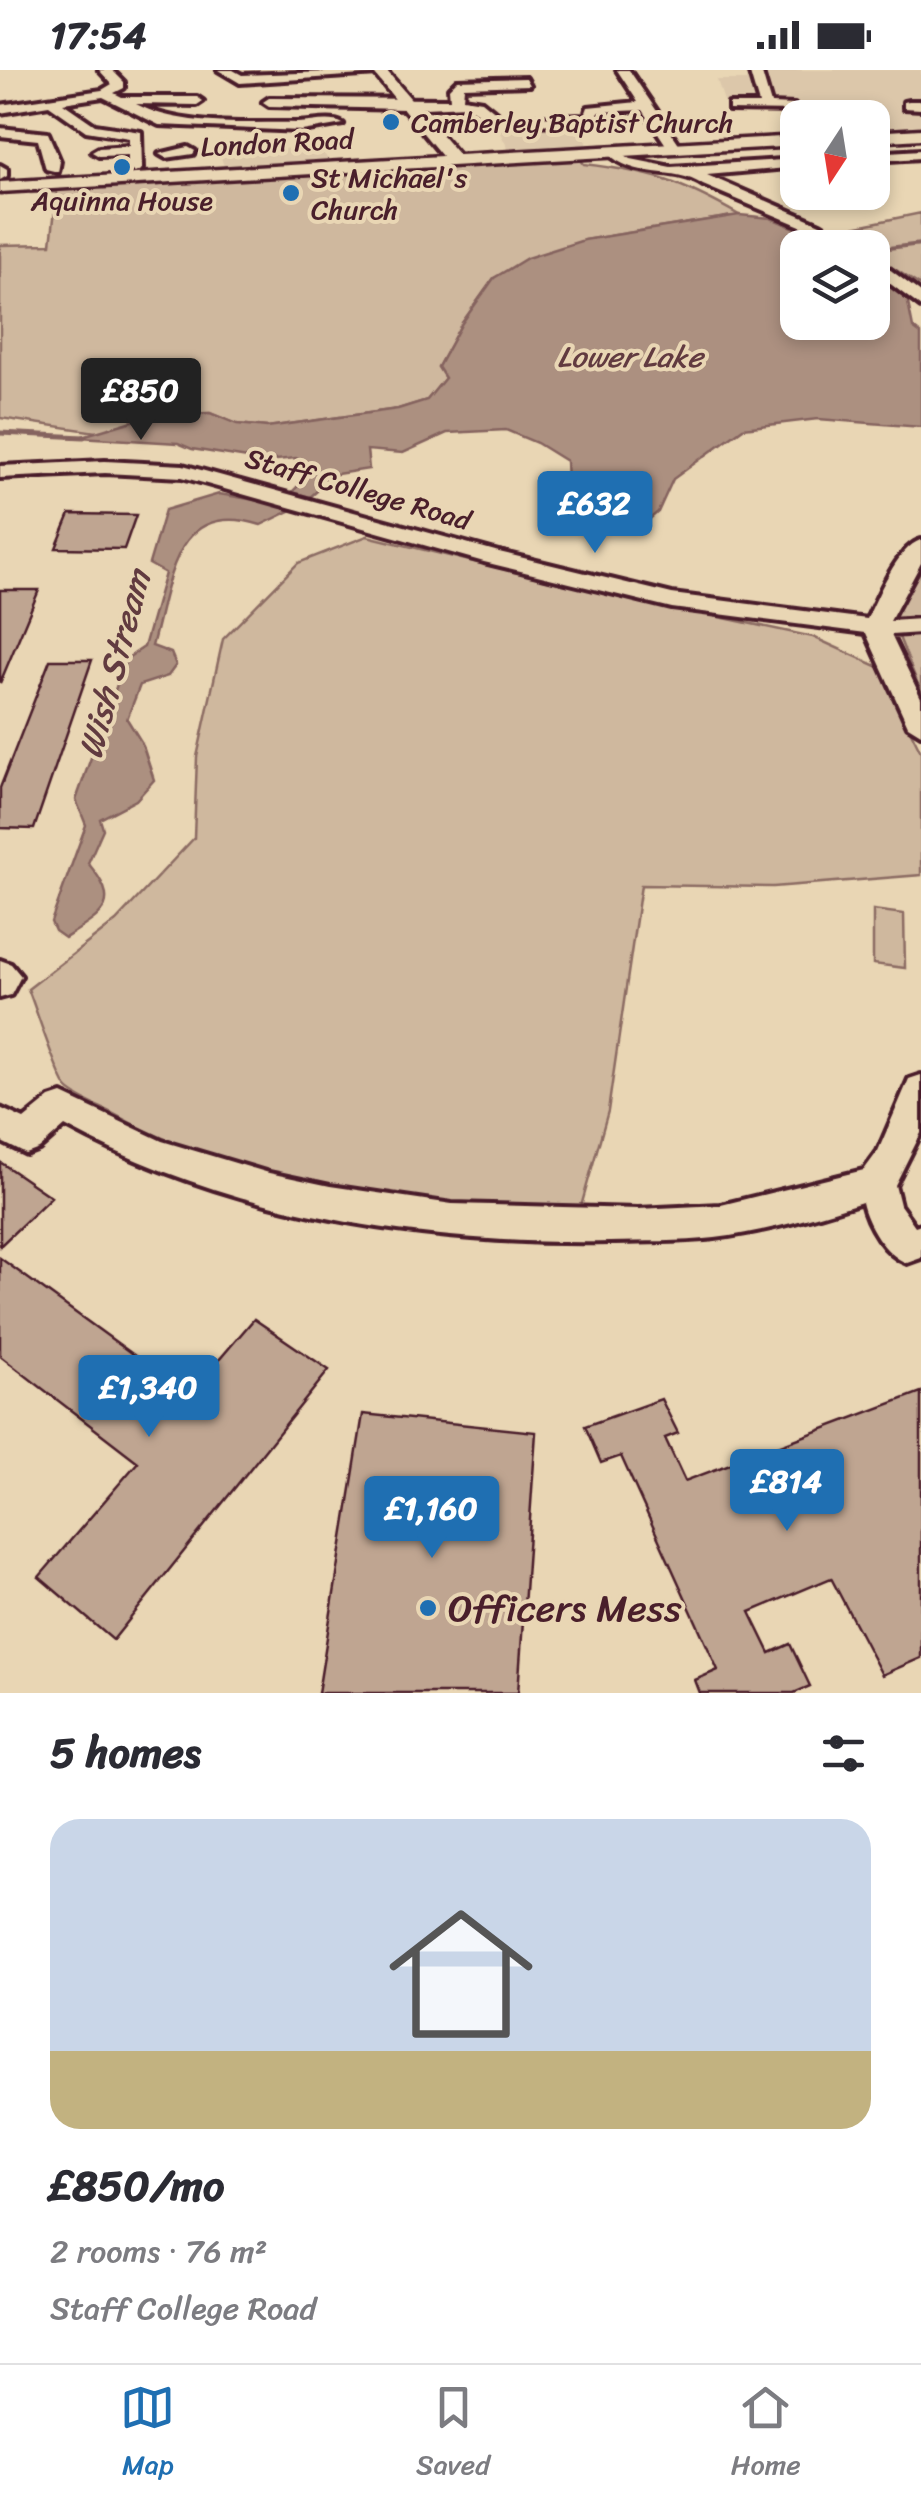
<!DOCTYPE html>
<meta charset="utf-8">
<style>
:root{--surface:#fff;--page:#f7f7f7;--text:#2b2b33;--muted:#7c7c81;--line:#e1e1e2;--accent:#1f6fb2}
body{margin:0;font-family:Sriracha,sans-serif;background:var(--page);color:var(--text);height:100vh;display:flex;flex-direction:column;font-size:38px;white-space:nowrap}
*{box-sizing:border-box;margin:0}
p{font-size:32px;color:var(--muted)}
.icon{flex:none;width:55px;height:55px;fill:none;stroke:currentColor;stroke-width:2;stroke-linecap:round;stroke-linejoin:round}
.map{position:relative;height:1623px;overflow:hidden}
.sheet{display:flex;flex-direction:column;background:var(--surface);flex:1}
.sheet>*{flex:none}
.needle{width:65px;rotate:192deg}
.fabs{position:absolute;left:780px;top:30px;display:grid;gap:20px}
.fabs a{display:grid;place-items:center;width:110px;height:110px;border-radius:20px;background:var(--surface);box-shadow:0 5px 15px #0003;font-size:50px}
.price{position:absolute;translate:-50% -85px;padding:0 22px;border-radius:10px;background:var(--accent);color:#fff;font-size:32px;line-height:65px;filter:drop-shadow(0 2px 5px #0008)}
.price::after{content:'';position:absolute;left:50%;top:60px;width:30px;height:22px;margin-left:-15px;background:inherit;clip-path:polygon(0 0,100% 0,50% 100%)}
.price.current{background:#222;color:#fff}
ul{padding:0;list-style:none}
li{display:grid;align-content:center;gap:20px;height:530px;padding:0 50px}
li+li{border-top:2px solid var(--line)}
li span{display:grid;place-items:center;height:310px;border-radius:30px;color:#555}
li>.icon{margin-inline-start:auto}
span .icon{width:180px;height:180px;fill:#fffc;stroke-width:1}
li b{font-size:42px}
h2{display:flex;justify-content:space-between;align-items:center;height:120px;padding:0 50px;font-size:42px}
.status{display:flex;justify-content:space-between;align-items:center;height:70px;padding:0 50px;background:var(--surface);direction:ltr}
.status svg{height:28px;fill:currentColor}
.menu{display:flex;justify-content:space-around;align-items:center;height:140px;border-top:2px solid var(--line);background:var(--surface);font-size:28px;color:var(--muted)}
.menu a{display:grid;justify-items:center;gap:5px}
.menu .current{color:var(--accent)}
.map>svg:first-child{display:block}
</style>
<div class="status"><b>17:54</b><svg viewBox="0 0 49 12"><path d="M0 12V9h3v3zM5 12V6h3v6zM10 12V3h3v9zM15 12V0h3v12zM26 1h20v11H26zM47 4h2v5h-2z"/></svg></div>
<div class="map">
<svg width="921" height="1623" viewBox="0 0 921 1623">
<rect width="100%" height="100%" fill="#e9d6b4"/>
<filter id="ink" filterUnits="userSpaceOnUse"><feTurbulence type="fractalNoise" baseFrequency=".01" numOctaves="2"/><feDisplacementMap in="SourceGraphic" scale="20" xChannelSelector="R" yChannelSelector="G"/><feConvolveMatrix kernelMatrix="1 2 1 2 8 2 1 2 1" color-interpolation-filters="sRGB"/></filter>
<g filter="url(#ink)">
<path fill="#dcc7aa" d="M747 0H921V60L873 63 872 48 807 47 796 37 725 34 717 10H748Z
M501 54H575L588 75 509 80 499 61H505Z
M320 77 330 93 225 99 219 82Z"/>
<path fill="#cfb89e" stroke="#8c6c64" stroke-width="2.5" d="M579 88 584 94C651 102 680 111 739 145L584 170 494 208 462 253 438 297 445 308 427 330 398 339 267 357 237 354 210 343 153 345 103 363 0 348V175L51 174 57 122 31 123V117Z
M921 143V216L873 185 872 178 863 177 839 160Z
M367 466 560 513 813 567 879 597 921 682V805L773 817 641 815 608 1041 580 1140C430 1138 247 1118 114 1044 101 1037 77 1029 67 1018 58 1008 35 936 28 919L116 851 194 768 197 687 223 569 298 493Z
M921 497V622L891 547Z
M873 840 904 844 905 898 873 894Z"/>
<path fill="#ac9080" stroke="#85635e" stroke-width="2.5" d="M739 145 771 148 840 177 798 178V252H872L873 198 907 228 913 258 921 264V357L818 349 743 358 673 409 658 442 640 457 620 460 594 452 567 412 566 391 537 373 506 360 447 363 403 383 367 380 369 399 337 404 310 427 292 422 302 412 305 395 296 388 266 391 192 379 178 373 79 367 153 345 210 343 237 354 267 357 398 339 427 330 445 308 438 297 462 253 494 208 527 188 584 170Z
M219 424 298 437 261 455C173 427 170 513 152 576L171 583 176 595 168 606 140 615 127 649 142 673 154 710 136 730 100 749 103 759 88 793C122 834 105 843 65 868L55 861 51 852 86 755 76 730 126 589 144 577 165 503 149 494 165 440Z"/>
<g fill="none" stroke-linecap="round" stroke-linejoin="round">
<path stroke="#85635e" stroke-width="4" d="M872 180 921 174"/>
<path stroke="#85635e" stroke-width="5" d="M0 363 84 367"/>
</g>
<path fill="#bfa591" stroke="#4a1f2b" stroke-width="2.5" d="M70 444 136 445 124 479 56 478Z
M0 520H39L0 613Z
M50 590H92L34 759 0 758V718Z
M0 1092 51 1127 0 1176Z
M0 1188 189 1325 254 1249 329 1300 113 1570 39 1507 138 1392 0 1286Z
M921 1322V1588L882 1605 831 1508 750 1542 770 1583 790 1574 810 1616 794 1623H700L695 1610 718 1600 621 1386 601 1393 585 1356 661 1329 678 1363 665 1368 685 1411Z
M363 1344 536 1362 518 1623H318Z"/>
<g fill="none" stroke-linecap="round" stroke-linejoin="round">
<defs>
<path id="minor" d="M99 0H112L124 12V18L114 23 122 27H197L203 31 197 35 136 34C182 58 246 52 297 53 312 53 331 47 343 54L302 61 159 55 103 27 63 33 95 55 141 62 142 99 135 103 128 99V85L99 86 92 82 99 78 129 76V68L86 61 49 35 0 43V35L102 20 112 14Z
M218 0H233L242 5 384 0 378 4 240 13Z
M617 0H629L682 78 680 81H670L643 40 600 42 590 53 500 56 466 36 405 39 269 36 263 32 269 28 450 29 449 18 457 10 526 8 530 15 464 17 463 28 482 31 503 48 585 45 588 37 638 32Z
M749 0H761L771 34 794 35V41L729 40V34H759Z
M909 31H921V39L904 38V32Z
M0 58 48 63 60 91 58 102 46 99 38 70 0 66Z
M188 77 195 81 193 84 166 88 159 84Z
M614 78 631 89 671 97 798 89V97L707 105 820 154 858 178H838L810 160 703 115C674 95 634 111 607 82Z
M921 80V88L872 91V83Z
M0 95 7 99V106L0 110Z
M872 186 921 223V237L872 200Z
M105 391 183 395 499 482 672 524 867 549C877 528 898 476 921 470V493L890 551 921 549V563L891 565 921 628V664L908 656 866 563 672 538 484 492 182 407 105 403 0 408V396Z
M0 890 11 894 21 906 11 925 0 928Z
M921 1005V1063L895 1115 900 1135 915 1156 921 1154V1188L907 1193C885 1185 867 1155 862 1132 815 1147 765 1162 715 1168 680 1172 644 1171 609 1172 424 1175 229 1145 65 1056L39 1079 26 1084 0 1071V1038L24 1049 50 1028 62 1024 162 1071 269 1103 330 1116 452 1134 638 1139 721 1135 864 1100 878 1081 909 1009Z"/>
<path id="major" d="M371 0H386L459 85 798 66V76L0 122V112L442 86Z
M921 59V69L872 72V62Z"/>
</defs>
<use href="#minor" stroke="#4a1f2b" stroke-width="8"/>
<use href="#major" stroke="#4a1f2b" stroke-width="7"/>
<use href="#minor" fill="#e9d6b4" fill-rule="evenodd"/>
<use href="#major" fill="#e9d6b4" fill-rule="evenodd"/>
</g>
</g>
<g fill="#1f6fb2" stroke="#e9d6b4" stroke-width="4">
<circle cx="391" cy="52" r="10"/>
<circle cx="122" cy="97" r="10"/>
<circle cx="291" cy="123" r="10"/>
<circle cx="428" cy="1538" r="10"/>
</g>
<g text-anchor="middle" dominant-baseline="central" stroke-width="8" stroke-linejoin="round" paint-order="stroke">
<g font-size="28" fill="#4a1f2b" stroke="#e9d6b4" text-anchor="start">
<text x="411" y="52">Camberley Baptist Church</text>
<text x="311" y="107">St Michael's<tspan x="311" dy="32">Church</tspan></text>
<text x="122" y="130" text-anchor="middle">Aquinna House</text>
</g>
<g font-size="28" fill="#4a1f2b" stroke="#e9d6b4">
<text transform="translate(277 73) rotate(-3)">London Road</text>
<text transform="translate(358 419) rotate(16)">Staff College Road</text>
</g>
<g font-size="30" font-style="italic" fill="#623b40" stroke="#e9d6b4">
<text x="630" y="287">Lower Lake</text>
</g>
<g font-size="35" font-style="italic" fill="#623b40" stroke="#e9d6b4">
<text transform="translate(114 594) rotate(-75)">Wish Stream</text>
</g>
<g font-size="38" fill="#4a1f2b" stroke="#e9d6b4" text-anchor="start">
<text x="448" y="1538">Officers Mess</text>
</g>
</g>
</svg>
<div class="fabs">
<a><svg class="needle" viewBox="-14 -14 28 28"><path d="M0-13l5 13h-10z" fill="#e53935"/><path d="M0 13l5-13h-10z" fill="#7c7c81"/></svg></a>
<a><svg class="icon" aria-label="layers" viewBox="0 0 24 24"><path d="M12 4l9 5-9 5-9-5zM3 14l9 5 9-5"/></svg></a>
</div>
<b class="price current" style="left:141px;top:373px">£850</b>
<b class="price" style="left:595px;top:486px">£632</b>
<b class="price" style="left:149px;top:1370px">£1,340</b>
<b class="price" style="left:787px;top:1464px">£814</b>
<b class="price" style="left:432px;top:1491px">£1,160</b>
</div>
<section class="sheet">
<h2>5 homes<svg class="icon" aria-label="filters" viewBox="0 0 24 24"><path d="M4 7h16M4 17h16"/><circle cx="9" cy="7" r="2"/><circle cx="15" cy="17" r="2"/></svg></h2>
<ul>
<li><span style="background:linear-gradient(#c9d6e8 75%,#c2b280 0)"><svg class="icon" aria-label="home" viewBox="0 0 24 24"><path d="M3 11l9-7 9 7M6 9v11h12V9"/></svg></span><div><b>£850/mo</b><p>2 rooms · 76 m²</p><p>Staff College Road</p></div></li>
</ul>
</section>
<nav class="menu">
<a class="current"><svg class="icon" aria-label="map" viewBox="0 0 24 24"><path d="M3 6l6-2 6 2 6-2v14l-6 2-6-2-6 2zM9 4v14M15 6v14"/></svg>Map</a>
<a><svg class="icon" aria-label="saved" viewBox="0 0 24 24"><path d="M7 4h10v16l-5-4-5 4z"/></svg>Saved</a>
<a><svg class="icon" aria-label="home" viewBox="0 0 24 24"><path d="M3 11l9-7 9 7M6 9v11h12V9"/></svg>Home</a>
</nav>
